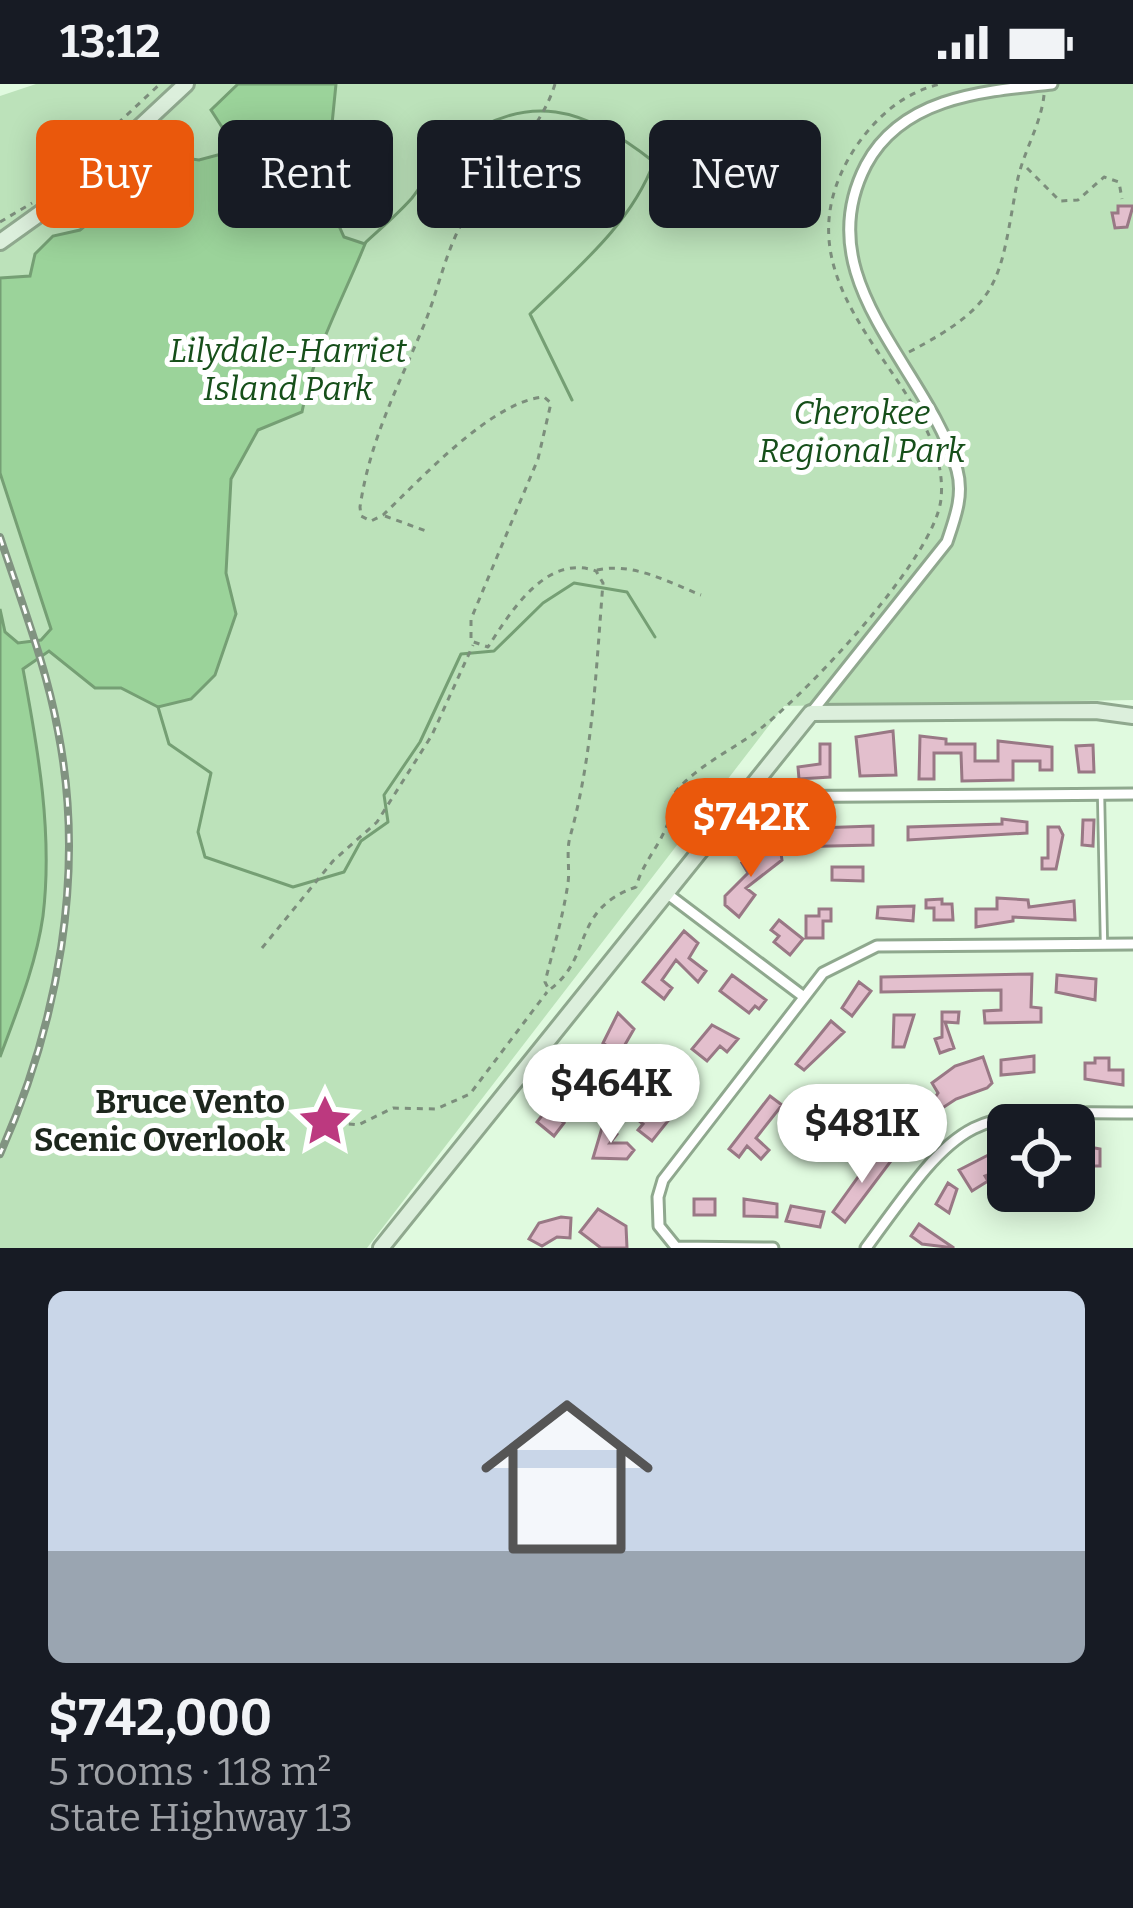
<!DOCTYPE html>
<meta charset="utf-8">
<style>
:root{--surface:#171b24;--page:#20242c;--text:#f1f3f6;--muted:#9ea1a6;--line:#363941;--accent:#ea580c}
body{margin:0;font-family:Bitter,serif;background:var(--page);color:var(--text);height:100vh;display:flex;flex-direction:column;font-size:45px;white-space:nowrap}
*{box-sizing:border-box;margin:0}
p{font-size:39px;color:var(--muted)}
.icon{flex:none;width:66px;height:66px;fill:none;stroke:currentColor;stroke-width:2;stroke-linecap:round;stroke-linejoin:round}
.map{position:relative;height:1164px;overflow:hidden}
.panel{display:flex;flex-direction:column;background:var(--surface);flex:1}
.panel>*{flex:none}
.guide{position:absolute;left:36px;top:36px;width:1062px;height:108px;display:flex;gap:24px}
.fabs{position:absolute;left:987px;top:1020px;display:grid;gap:24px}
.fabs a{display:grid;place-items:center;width:108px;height:108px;border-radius:18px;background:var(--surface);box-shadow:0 6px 30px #0003;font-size:60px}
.price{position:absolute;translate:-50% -102px;padding:0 27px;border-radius:42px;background:#fff;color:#222;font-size:39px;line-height:78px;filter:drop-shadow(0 3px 6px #0008)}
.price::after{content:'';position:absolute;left:50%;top:72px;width:36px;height:27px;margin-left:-18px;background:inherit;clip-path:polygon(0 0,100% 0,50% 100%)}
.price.selected{background:var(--accent);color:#fff}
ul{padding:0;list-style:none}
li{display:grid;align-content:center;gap:24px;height:636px;padding:0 48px}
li+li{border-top:3px solid var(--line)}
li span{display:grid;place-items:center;height:372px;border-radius:18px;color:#555}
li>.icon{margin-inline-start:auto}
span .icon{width:216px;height:216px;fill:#fffc;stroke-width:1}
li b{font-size:51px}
.tag{padding:0 42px;border-radius:18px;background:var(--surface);box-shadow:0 6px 30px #0003;font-size:42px;line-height:108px}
.tag.selected{background:var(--accent);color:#fff}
.status{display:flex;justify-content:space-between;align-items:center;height:84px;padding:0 60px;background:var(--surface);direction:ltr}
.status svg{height:33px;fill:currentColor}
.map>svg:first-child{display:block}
</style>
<div class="status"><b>13:12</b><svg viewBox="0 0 49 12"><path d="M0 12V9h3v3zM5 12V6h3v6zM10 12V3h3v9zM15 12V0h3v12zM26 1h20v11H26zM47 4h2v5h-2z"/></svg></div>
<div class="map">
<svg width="1133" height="1164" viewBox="0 0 1133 1164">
<rect width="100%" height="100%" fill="#e0fadf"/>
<path fill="#bce2ba" d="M36 0H1133V616L784 622 367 1164H0V12Z"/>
<path fill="#9bd39a" stroke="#759f74" stroke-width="3" d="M238 0H336L332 40 312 58 310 77 344 153 365 160C342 217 313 268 302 328L258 346 231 395 226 489 236 530 215 591 191 615 158 623 121 604H95L49 567 23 585C38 665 53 750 43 832 36 881 17 927 0 973V525L5 548 18 559 41 556 51 545 0 389V194L30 192 35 170 53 152 80 146 169 72 199 76 229 68 231 57 211 26Z"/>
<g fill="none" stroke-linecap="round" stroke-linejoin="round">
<path stroke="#759f74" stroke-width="3" d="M365 159C380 145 398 130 412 114 425 98 435 74 452 62 527 4 586 24 654 78 631 140 577 184 530 230L572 316
M158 623 169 660 211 689 198 748 205 773 293 803 344 788 361 757 388 738 384 711 420 658 461 570 494 567 543 519 574 499 627 508 655 553"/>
</g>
<path fill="#e3bfcd" stroke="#997885" stroke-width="3" d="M1118 122H1133L1127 143 1115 144 1112 129H1118Z
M893 647 896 691 860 692 856 653Z
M920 652 946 655V660H975V677H998V657L1052 663V686H1040V677H1013V696L962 697 961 669H934V695H919Z
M820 660H830V693L799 695 798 683 820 680Z
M1093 661 1094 688H1079L1076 662Z
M1002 735 1027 738V749L908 756V743L1002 740Z
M1083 736H1094L1093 762 1082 761Z
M873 742V761L788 763V745Z
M1048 743H1059L1063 751 1056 785H1042V774H1048Z
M780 763 782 776 746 804 755 811 739 833 725 821V812L748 789 742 779Z
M832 783H863V797L832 796Z
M997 814 1028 816 1029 823 1074 817 1075 836 1013 833V837L976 843V825H997Z
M942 815V820H952L953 836H934V824H926V816Z
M914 822 913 837 877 834 878 823Z
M819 825H831V837H823V854H806V832H819Z
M779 836 803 855 790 871 774 858 779 852 771 846Z
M684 847 698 859 689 874 706 887 698 898 676 876 662 896 672 904 664 915 643 898Z
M1032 890 1031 923 1041 924V938L985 939 984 927 1001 926V906L881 908V893Z
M732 891 766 916 759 925 755 922 749 929 720 907Z
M1057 891 1096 895 1095 916 1056 908Z
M859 898 871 907 852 932 842 924Z
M942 928H959L958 939 945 938 954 964 940 969 935 955 942 953Z
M618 929 634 945 619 971 603 959Z
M894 931H914L904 963H893Z
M831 937 844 948 804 986 796 980Z
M712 941 738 955 727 968 720 962 707 977 692 965Z
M590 971 603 981 580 1005 569 997Z
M1034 972V988L1001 991V976Z
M983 973 992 999 987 1004 956 1015 918 1040 922 1043 910 1055 898 1043 934 1015 938 1009 932 999 955 982Z
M1095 974H1109V986H1123V1001L1085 995V979H1095Z
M668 1000 683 1011V1018L652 1057 638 1046 643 1040 638 1036 644 1028 649 1032Z
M770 1012 782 1021 756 1054 769 1066 761 1075 747 1062 739 1073 729 1065Z
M547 1025 564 1039 554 1052 537 1038Z
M604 1037 617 1050 610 1059H627L634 1066 627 1075 593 1074Z
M1074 1060 1100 1065V1082H1074Z
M1008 1061V1083L985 1092 988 1097 972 1107 959 1086Z
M876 1068 891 1077 845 1138 833 1128Z
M948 1099 957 1105 949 1129 936 1120Z
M694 1115H715V1131H694Z
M744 1115 777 1120V1133L744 1132Z
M791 1122 824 1128 820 1143 786 1137Z
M598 1125 626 1142 627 1164H601L580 1148Z
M561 1133 571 1134 570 1154 557 1153 542 1162 529 1155 539 1139Z
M919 1140 929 1147 954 1164 922 1160 911 1152Z"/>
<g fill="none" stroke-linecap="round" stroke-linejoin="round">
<defs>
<path id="lane" d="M1101 710 1104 860"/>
<path id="street" d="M811 629 947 458C955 434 964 411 957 386 927 282 806 197 866 81 902 13 983 7 1052 0
M742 713 1133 710
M665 808 804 913
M773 1164 676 1163 659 1142 658 1113 663 1096 823 889 877 862 1133 860
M866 1164C965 1027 965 1027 1133 1029"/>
<path id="secondary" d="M0 158 70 108 186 0
M381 1164 811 629 1096 627 1133 632"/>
</defs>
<use href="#lane" stroke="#8fa88e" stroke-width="10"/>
<use href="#street" stroke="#8fa88e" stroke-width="15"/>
<use href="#secondary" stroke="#8fa88e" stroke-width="20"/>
<path stroke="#7c8e7c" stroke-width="3" stroke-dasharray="6 6" stroke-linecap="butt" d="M555 0C539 52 491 89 463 137 445 169 438 207 424 241 398 303 370 355 360 423L361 432 371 437 383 431C422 394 492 317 544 313L551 319 538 375 471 535V557L488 563C511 527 547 469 596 487L603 499C596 585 593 671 570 753 566 767 570 785 568 799 563 833 553 866 545 898L549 906C594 874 570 826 636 803 643 778 659 763 668 739 672 729 670 714 677 706 702 678 737 664 765 641 812 603 935 473 941 415 953 299 760 211 855 64 876 33 903 9 940 0
M1027 84 1060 117 1078 116 1104 93 1119 98 1122 115
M39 113 160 0
M0 138 32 119
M909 268C1003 219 999 197 1017 99 1022 70 1041 41 1044 11
M385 432 426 447
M597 486C633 478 668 498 701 511
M262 864 333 777 377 738 432 651 473 561
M325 1037 358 1041 393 1024 436 1025 470 1010 547 908"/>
<use href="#lane" stroke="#fff" stroke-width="4.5"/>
<use href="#street" stroke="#fff" stroke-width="9"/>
<use href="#secondary" stroke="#dcefdc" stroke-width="14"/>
<defs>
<path id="rail" d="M0 453C21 517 46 581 58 647 86 789 58 940 0 1070"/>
</defs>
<use href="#rail" stroke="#819381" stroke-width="8"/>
<use href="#rail" stroke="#fff" stroke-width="3" stroke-dasharray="9" stroke-linecap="butt"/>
</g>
<defs>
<symbol id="sight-bare" viewBox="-9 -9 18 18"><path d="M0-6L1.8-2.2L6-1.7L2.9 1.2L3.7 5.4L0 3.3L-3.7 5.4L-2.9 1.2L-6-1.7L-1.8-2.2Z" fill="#bc397f" stroke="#fff" stroke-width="2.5" paint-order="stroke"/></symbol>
</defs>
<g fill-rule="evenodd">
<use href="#sight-bare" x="287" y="999" width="76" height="76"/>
</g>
<g text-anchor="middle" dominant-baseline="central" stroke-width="10" stroke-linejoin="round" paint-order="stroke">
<g font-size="33" font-style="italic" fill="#164f1a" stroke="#fff">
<text x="288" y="267">Lilydale-Harriet<tspan x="288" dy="38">Island Park</tspan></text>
<text x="862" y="329">Cherokee<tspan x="862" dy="38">Regional Park</tspan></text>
</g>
<g font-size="33" font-weight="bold" fill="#1d271d" stroke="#fff" text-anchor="end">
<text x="285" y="1018">Bruce Vento<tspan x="285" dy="38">Scenic Overlook</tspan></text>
</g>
</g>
</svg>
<div class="fabs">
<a><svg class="icon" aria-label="locate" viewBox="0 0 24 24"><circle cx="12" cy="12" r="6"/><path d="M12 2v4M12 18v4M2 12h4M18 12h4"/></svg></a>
</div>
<b class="price selected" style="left:751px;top:796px">$742K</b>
<b class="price" style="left:611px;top:1062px">$464K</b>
<b class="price" style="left:862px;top:1102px">$481K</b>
<div class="guide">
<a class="tag selected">Buy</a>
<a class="tag">Rent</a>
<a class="tag">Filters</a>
<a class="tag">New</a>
</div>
</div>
<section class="panel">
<ul>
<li><span style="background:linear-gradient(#c9d6e8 70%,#9aa5b1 0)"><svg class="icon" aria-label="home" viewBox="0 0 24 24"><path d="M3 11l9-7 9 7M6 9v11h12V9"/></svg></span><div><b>$742,000</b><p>5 rooms · 118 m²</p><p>State Highway 13</p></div></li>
</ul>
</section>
